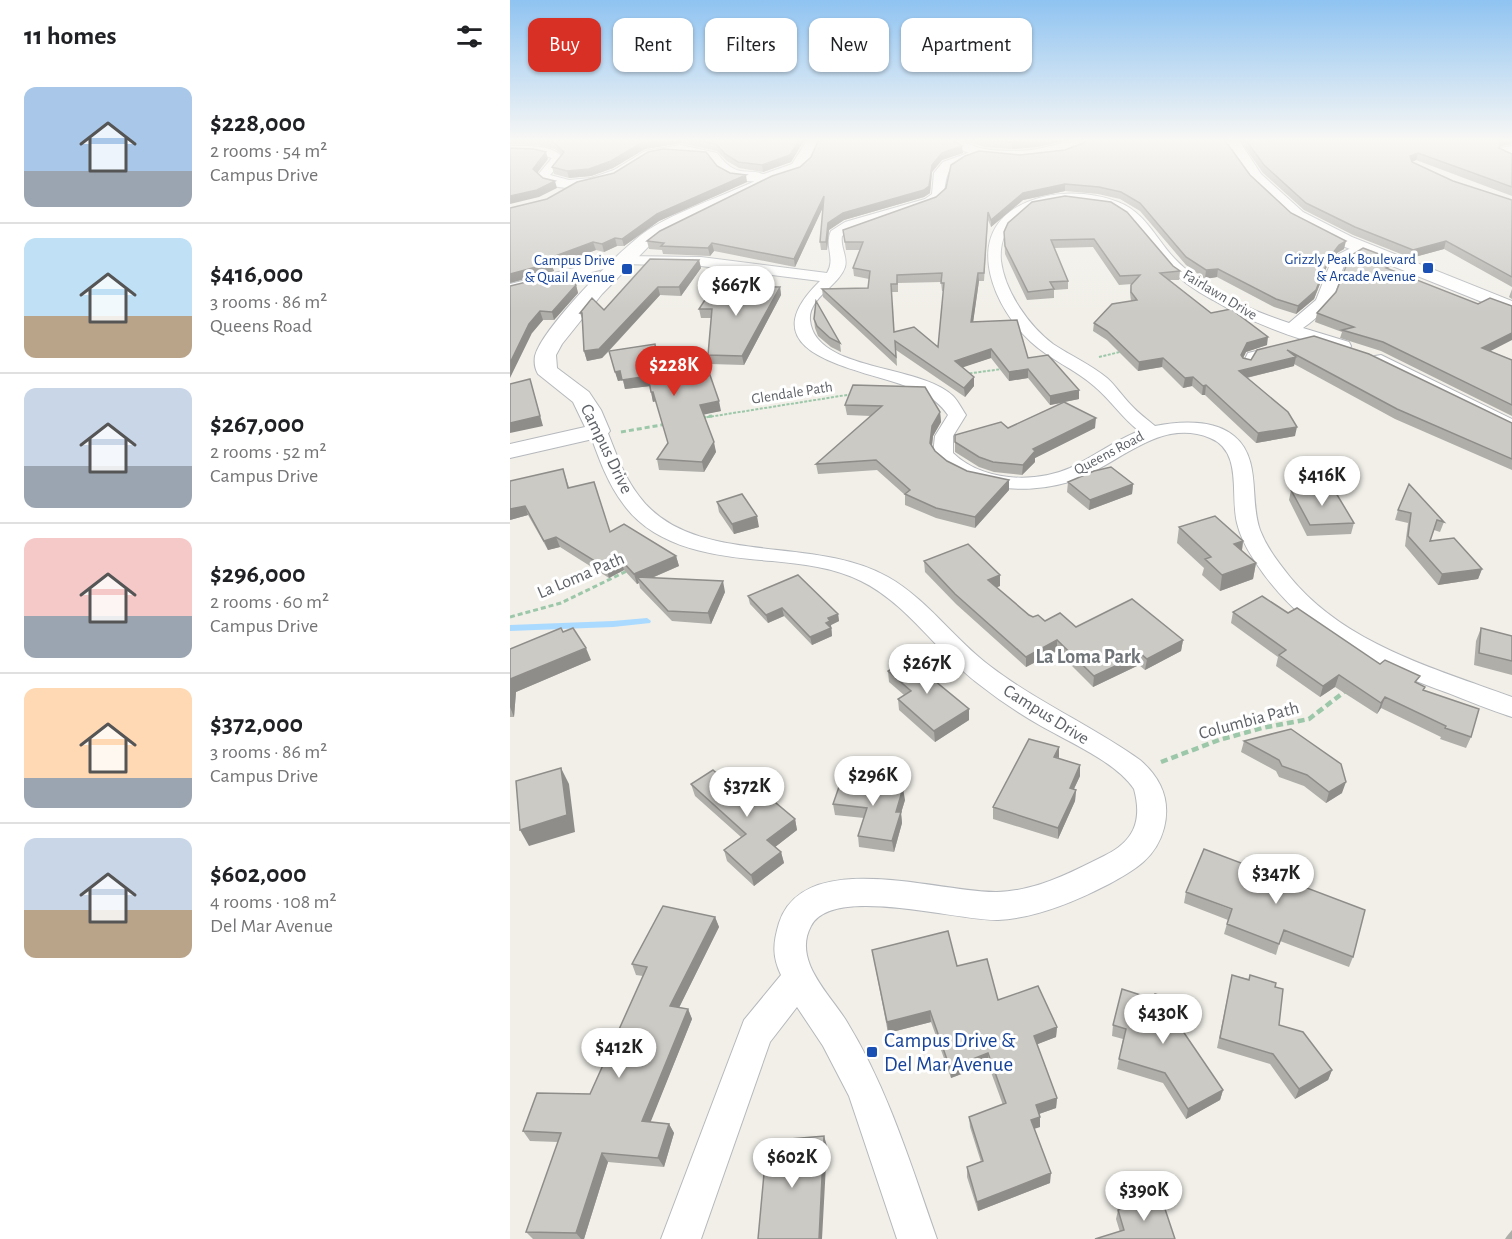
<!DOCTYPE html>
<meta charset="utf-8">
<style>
:root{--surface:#fff;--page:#f2f2f2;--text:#202124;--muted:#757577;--line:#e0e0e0;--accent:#d93025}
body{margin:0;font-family:"Alegreya Sans",sans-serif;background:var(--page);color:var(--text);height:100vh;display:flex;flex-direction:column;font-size:22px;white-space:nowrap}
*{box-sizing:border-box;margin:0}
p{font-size:20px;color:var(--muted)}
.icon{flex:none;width:33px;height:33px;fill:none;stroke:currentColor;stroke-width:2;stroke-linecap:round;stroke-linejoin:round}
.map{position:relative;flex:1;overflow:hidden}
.side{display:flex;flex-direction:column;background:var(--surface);width:510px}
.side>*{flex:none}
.top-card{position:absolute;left:18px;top:18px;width:570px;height:54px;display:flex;gap:12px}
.price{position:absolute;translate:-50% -51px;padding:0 14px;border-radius:21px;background:#fff;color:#222;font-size:20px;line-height:39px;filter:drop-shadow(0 2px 3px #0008)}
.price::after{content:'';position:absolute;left:50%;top:36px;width:18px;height:14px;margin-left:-9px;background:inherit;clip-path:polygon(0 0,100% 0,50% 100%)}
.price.active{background:var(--accent);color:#fff}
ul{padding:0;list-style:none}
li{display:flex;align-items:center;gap:18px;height:150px;padding:0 24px}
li+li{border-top:2px solid var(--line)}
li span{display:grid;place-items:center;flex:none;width:168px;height:120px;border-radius:12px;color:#555}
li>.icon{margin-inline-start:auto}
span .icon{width:72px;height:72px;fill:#fffc;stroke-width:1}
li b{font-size:26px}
h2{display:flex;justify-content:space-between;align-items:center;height:72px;padding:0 24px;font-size:26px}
.pill{padding:0 21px;border-radius:12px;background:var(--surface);box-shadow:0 2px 4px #0004;font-size:21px;line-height:54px}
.pill.active{background:var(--accent);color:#fff}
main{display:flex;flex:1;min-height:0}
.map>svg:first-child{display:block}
</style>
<main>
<section class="side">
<h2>11 homes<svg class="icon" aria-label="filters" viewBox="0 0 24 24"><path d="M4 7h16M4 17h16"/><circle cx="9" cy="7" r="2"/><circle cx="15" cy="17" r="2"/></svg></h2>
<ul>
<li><span style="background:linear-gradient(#a9c7e8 70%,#9aa5b1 0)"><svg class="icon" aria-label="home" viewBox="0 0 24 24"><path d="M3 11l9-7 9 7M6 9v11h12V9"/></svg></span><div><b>$228,000</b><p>2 rooms · 54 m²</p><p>Campus Drive</p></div></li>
<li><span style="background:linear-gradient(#bfe0f5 65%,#b9a48a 0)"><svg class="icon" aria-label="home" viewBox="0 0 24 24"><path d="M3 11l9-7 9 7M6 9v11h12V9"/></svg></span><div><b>$416,000</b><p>3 rooms · 86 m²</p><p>Queens Road</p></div></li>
<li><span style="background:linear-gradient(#c9d6e8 65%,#9aa5b1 0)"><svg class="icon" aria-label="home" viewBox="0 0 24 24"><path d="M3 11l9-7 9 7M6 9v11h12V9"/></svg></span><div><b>$267,000</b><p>2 rooms · 52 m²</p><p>Campus Drive</p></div></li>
<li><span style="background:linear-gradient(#f6c9c9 65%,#9aa5b1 0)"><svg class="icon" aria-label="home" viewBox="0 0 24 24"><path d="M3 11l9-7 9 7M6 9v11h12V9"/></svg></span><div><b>$296,000</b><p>2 rooms · 60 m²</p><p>Campus Drive</p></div></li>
<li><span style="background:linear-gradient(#ffd9b3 75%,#9aa5b1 0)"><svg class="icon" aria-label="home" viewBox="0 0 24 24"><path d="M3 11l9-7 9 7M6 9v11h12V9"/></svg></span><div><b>$372,000</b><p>3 rooms · 86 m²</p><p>Campus Drive</p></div></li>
<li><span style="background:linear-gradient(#c9d6e8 60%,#b9a48a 0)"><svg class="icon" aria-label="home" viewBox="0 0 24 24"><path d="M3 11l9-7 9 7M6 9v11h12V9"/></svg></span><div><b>$602,000</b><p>4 rooms · 108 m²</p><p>Del Mar Avenue</p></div></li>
</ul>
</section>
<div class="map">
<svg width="1002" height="1239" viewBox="0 0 1002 1239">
<rect width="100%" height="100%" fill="#f1efe8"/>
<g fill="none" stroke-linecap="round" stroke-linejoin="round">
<path fill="#aadaff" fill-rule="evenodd" d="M137 618 141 621 140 623 103 627 0 631V625L103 621Z"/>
<defs>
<path id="service" d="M759 348 763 350 762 352 744 357 739 367H733L732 365 738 353Z"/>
<path id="minor" d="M171 145 207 153C230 184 240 163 259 178 250 185 221 180 211 173 206 169 203 163 199 157 182 151 161 150 143 155 131 159 123 169 111 175 90 186 46 197 27 176L42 158 26 153 0 152V146C16 146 44 144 54 159L40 175 59 180 81 178 104 170 135 151Z
M1002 146V161L988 153 990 148Z
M469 149 473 150V154C443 166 437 161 434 195 416 216 359 218 332 236 330 247 338 257 335 267 329 286 298 298 300 320 305 372 411 364 443 396 448 401 452 409 456 415L443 436V453C472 481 523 484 560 468 583 457 604 441 629 431 611 417 601 400 584 386 565 369 540 360 521 342 485 309 453 238 507 207 537 190 577 190 608 202 635 212 646 239 665 259 695 290 739 310 779 323L806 300 819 267 829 254 847 245H857L859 248C853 255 842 255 836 263 831 269 831 278 828 285 822 304 809 317 793 328L839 342 841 346 839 350 833 351C788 340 743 324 703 300 686 291 669 279 656 265 642 251 633 232 619 219 593 196 545 195 516 212 498 223 489 240 491 261 495 292 519 326 543 344 561 356 580 364 597 378 606 386 612 396 621 405 628 413 637 419 645 426 669 421 704 419 724 436 752 459 739 500 750 530 757 548 768 562 780 577 835 644 923 668 1002 697V717C980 710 959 701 938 693 859 665 791 633 744 560 737 549 730 536 727 523 720 495 733 451 700 438 651 418 612 461 570 478 540 490 504 492 472 484 453 479 435 471 423 454L425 436 438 415C430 404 423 398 411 392 364 369 229 360 310 281L191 266 113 264 0 293V284L113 256 191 257 317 273C326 259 314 246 321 231L335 222 415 199 422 194 424 173 433 162Z
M871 355 1002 419V432L865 364 863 360 865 356Z
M88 425 95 427 97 431C106 453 114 477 129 496 182 568 304 534 378 577 417 599 444 639 480 666 527 702 582 726 630 760 651 778 661 800 654 828 646 858 625 870 599 884 566 901 527 918 488 920 448 921 322 884 301 926 282 961 321 995 337 1022 378 1089 401 1165 427 1239H387L339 1096 313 1046 287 1007 260 1042 191 1239H151L234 1020 271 975C262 956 263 943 269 923 294 846 430 893 487 892 526 891 560 873 594 856 623 842 633 822 624 789 606 762 559 742 531 726 510 714 489 700 470 685 428 654 398 604 351 581 323 567 292 564 262 561 210 557 147 550 114 505 97 483 88 456 79 431L81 427Z"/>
<path id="tertiary" d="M298 139H312C305 149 303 161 294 169 282 179 264 176 253 188L151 237 141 244 92 294 52 344 46 355 47 368 79 392 91 410 100 431 96 436 0 458V444L75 427 63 402 28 374C25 369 24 362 25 356 32 328 113 246 138 230 168 211 210 197 243 182L251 175 282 164Z
M435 139C449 138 457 144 470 148 482 151 495 151 507 151 534 151 559 138 584 139 560 166 459 167 435 139Z
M714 139H728L751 174 793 212 842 237 1002 301V314L830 245 781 218 740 180Z"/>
</defs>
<use href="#service" stroke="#b5b8bc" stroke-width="2"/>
<use href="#minor" stroke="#b5b8bc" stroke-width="2"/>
<use href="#tertiary" stroke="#b5b8bc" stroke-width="2"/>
<path stroke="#9cc7a9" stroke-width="2" stroke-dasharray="3 1.5" stroke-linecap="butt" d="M589 357 614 351
M455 374 492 369
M192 418 343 394"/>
<path stroke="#9cc7a9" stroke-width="3" stroke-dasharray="5 3" stroke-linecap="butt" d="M191 418 202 416
M111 432 157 424
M0 617 51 603 119 570"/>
<path stroke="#9cc7a9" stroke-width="4.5" stroke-dasharray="7 4" stroke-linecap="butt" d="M651 762 709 740 752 728 799 719 838 689"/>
<use href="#service" fill="#fff" fill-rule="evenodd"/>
<use href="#minor" fill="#fff" fill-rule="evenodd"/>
<use href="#tertiary" fill="#fff" fill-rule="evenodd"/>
</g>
<path fill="#afaea9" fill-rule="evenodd" d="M0 139H295L281 162 253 172 229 168 217 161 207 151 171 143 135 149 103 168 81 176 59 178 44 174 42 167 52 155 45 149 29 145 0 144Z
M451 139H562L527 147 502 149 475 147Z
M729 139H1002V144L990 146 989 148 1002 154V196L906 160 902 162 943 181 1002 200V287L934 249 901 258 843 235 794 210 753 173Z
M573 143 740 175 781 213 834 249 827 253 817 266 804 299 786 314 764 307 707 277 695 279 676 265 630 211 610 199 588 194 555 191 513 200 481 227 478 220 474 281H469L463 322 518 358 569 399 554 402 585 428 525 458V462L512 475 484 472 469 467 445 452V435L498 428 552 403 540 405 518 378 499 381 481 358 452 367 464 377V386L455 397 386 350 387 366 313 297 312 289 358 288 359 279 344 276 343 268 350 250H336L333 230 426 197 510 155 555 150ZM431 282 432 291H434L428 347 384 332 381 292H388V283Z
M453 153 432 160 422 172 420 193 414 197 334 220 319 230 317 250H311L310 242 313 207 285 267 204 251 200 256 153 254 152 250 139 249 137 241 290 167 301 157Z
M207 166 237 182 149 221 114 246H107L94 252 86 250 42 266 44 271 0 283Z
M522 202 663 266 670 271 669 280H659L701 313 757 345 736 352 733 358 741 360 804 336 1002 423V470L885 419 784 364V366L737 378 785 436 746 443 695 395H692L682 386 673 388 652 367 628 371 597 340 583 331 584 323 621 301 620 293 621 285 622 284 609 285 583 247 544 248 558 281V289L544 290V298L517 300 495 254 494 232Z
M877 257 874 266 980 351 1002 360V416L871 351 830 338 832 332 805 322 807 313Z
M189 260 191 268 171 296 150 295 99 351 145 344 148 359 211 411 193 414 206 452 194 472 149 470 147 459 158 443 146 401 143 402 140 386 115 389 113 380 108 381 99 351 92 358 77 361 74 351 73 321 70 313 94 310Z
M66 285 68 293 44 320H33L22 333 0 286Z
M270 287 271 295 234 365 200 364 198 355 201 318H191L189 309Z
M1002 289V299L999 297Z
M304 319 330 343 331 352 321 347 308 336 305 328Z
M343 385 430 412 431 422 423 436 422 446 425 451 437 461 457 471 499 480V490L465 528 426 518 395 505V495L367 470 308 474 306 464 361 416 337 415 335 405Z
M53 469 59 487 100 532 166 556 169 566 142 578 215 592 201 624 162 621 130 588 129 583 127 584 114 570 99 578 50 547 38 550 18 515 0 520Z
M558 482 623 484 622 494 579 510 557 492Z
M781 490 844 523 841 534 797 536 779 500Z
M207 502 249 527 224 534 209 512Z
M888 510 934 522 930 532 924 530 920 541 972 569 968 579 928 585 895 546 898 523 885 520Z
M669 527 733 541 732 551 746 563 743 579 710 591 692 575 694 568 667 543Z
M414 561 490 575V586L486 587 519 615 523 617 535 621 566 627 673 640 671 651 635 670 629 665 583 687 547 651 516 667 446 604 415 572Z
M238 596 328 614 329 621 321 625 322 636 302 645 274 616 258 623 240 604Z
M723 612 778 613 870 664 915 687 914 690 961 737 956 748 930 739 931 737 871 708 867 714 825 687 810 697 766 666 768 657 721 623Z
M971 628 1002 636V675L964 665 966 641Z
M0 649 81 660 6 692 4 717H0Z
M378 671 424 680 459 720 425 742 389 710 388 699 394 695 379 682Z
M734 741 832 793 816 803 794 786 769 777 766 771 731 752Z
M549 758 570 776 564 789 566 790 565 801 548 839 483 819V807Z
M181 784 220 785 285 819 287 830 265 847 271 852 274 863 244 886 217 861 214 850 231 837 185 796Z
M395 800 391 813 392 823 384 852 349 847 348 836 354 818 325 815 323 804Z
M676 892 843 957 839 967 770 941 766 955 714 934 718 920 674 903Z
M205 917 209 927 169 1007 178 1009 182 1019 140 1122 159 1124 164 1133 154 1167 98 1162 74 1239H23L16 1232 48 1142 20 1141 13 1131 80 1094 133 976 126 975 122 964Z
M362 950 447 966 488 1000 547 1027 546 1037 527 1044 547 1098 546 1108 529 1114 530 1127 524 1128 540 1183 468 1211 457 1177V1167L471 1162 460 1127 459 1117 493 1105 478 1064 441 1078 421 1022 378 1033Z
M722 975 739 979 740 975 765 987 769 1025 822 1070 818 1080 785 1099 760 1064 707 1048Z
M666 1021 713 1090 710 1100 676 1119 653 1083 607 1069 613 1039 602 1036 603 1025Z
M608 1210 665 1239 610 1232 606 1219Z
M1002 1230V1239H995L997 1236Z"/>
<path fill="#8f8d8a" d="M154 139H170L171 143 135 149 103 168 81 176 59 178 57 171 133 142Z
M290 139H295L281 162 253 172 252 165Z
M533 139H562L527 147 502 149V142Z
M992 139H1002V144L990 146Z
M452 146 453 153 432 160 422 172 420 193 414 197 334 220 319 230 317 250 316 242 318 223 333 213 422 165 432 153Z
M36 152 38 159 25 176 23 169Z
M908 153 906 160 899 163 900 156Z
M236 175 237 182 149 221 114 246 112 239 147 214Z
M45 181 47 188 29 197 0 204V196Z
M555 184V191L513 200 481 227V220L513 193Z
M314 196 315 203 285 267 284 259Z
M105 238 107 246 94 252 92 244Z
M836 241 834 249 827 253 817 266 804 299 786 314 788 306 819 258 829 245Z
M936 241 934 249 901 258 903 250Z
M83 242 86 250 42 266 44 271 0 283V274L37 259Z
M202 243 204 251 200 256 198 248Z
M877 257 875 265 861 269 863 261Z
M189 260 191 268 171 296 169 287Z
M708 269 707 277 695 279 696 270Z
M468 273 469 281 462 330 461 322Z
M66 285 68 293 44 320 42 312Z
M148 287 150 295 92 358 77 361 74 351Z
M270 287 271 295 234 365 232 356Z
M30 311 33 320 22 333 0 378V363L19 324Z
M1002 333V340L969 357 972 348Z
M758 337 757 345 736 352 730 364 731 355 737 343Z
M481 349V358L445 370V361Z
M786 357 784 366 727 380 729 371Z
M653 358 652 367 628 371 629 362Z
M518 369V378L499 381V372Z
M110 371 138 376 141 386 115 389 113 380 108 381 105 372Z
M464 377V386L455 397 454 388Z
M683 377 682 386 673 388 675 378Z
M20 379 33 426 0 433V423Z
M696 385 695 395H692L693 386Z
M569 390V399L540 405V396Z
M141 392H143L146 401 143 402Z
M209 401 211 411 192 415 190 405Z
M430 412 431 422 423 436 421 454 420 443 422 426Z
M586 418 585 428 525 458V462L512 475 513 465 523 449Z
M787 427 785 436 746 443 748 433Z
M204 442 206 452 194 472 192 462Z
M499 480V490L465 528V517Z
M623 484 622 494 579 510 580 500Z
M15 506 18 515 0 520V509Z
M247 516 249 527 224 534 222 524Z
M46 537 50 547 38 550 34 541Z
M733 541 731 557 724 544Z
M166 556 169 566 132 582 127 577 129 583 127 584 124 574Z
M111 560 114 570 99 578 96 568Z
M746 563 743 579 710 591 712 575Z
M972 569 968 579 928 585 932 574Z
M490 575V586L478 591V580Z
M213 581 215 592 201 624 198 613Z
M272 608 274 616 258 623 256 615Z
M328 614 329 621 321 625 322 636 302 645 300 637 316 623 318 618Z
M547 640V651L516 667V657Z
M673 640 671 651 635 670 637 659Z
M76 648 81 660 6 692 4 717 0 707V679Z
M631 654 629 665 583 687 584 676Z
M424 673 425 684 419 676Z
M829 675 825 687 810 697 813 686Z
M875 697 871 708 867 714 871 703Z
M459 709V720L425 742 424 731Z
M549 747V758L544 757Z
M570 765V776L559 799 560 788Z
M51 768 59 784 65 832 19 846 10 830Z
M836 782 832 793 816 803 819 792Z
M393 788 395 800 391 813 392 823 384 852 382 841 386 812Z
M566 790 565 801 548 839V828Z
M285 819 287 830 260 851 257 840Z
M271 852 274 863 244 886 241 875Z
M205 917 209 927 165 1016 160 1006Z
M178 1009 182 1019 137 1131 132 1121Z
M420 1011 421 1022 378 1033 377 1022Z
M547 1027 546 1037 523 1046 524 1036Z
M478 1053V1064L441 1078 440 1068Z
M822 1070 818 1080 785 1099 789 1089Z
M713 1090 710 1100 676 1119 678 1109Z
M547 1098 546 1108 526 1115V1105Z
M530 1117V1127L521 1130V1120Z
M159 1124 164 1133 154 1167 148 1158Z
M314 1136 317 1146 312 1239H309Z
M92 1153 98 1162 74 1239H71L66 1233Z
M541 1173 540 1183 468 1211 467 1202Z"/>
<path fill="#cccac5" stroke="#8f8d8a" stroke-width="1.5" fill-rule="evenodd" d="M30 139H154L133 142 101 161 79 169 57 171 42 167 54 152 43 142Z
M181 139H290L280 155 252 165 228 162 215 154 206 144Z
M309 139H441L452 146 432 153 422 165 419 186 414 190 333 213 318 223 316 242H310L314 196 284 259 202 243 198 248 151 246 154 243 137 241 150 231 262 176 290 167 301 157Z
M471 139H533L502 142 475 140Z
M579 139H714L740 175 781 213 836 241 829 245 819 258 806 290 788 306 766 299 708 269 696 270 676 257 630 203 611 192 589 187 555 184 513 193 481 220 478 212 474 273H468L461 322 507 320 518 358 538 355 569 390 540 396 518 369 499 372 481 349 445 361 464 377 454 388 385 341 386 357 312 289 358 288 360 271 343 268 353 242H335L333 230 426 197 436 188 441 165 455 156 469 151 510 155 555 150 573 143ZM432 273 431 283H434L428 347 404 327 384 332 381 284H387V275Z
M735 139H993H992L989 148 1002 154V187L908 153 900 156 902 162 943 181 1002 200V277L936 241 903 250 845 227 796 203 754 165Z
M0 148 24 149 36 152 23 169 33 178 45 181 27 190 0 196Z
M153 149 196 152 207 166 220 173 236 175 147 214 112 239 105 238 92 244 83 242 37 259 41 263 0 274V208L37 199 67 182 104 173 138 152Z
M555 196 601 202 617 212 663 266 670 271 650 273 701 313 721 309 758 337 737 343 731 355 733 358 741 360 747 350 804 336 859 354 1002 423V459L887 409 777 350 786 357 729 371 778 412 787 427 748 433 696 385 693 386 683 377 675 378 653 358 629 362 597 331 584 323 602 304 627 300 621 292V285L630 275 610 276 584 239 541 240 558 281 540 282 544 289 518 292 495 246 494 232 498 223 522 202Z
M853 248 877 257 863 261 878 267 876 268 968 304 980 298 1002 306V333L972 348 1002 360V405L873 342 832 330 844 327 807 313 826 292 840 256Z
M140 259 189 260 169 287H148L89 349 74 351 72 313H70L82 298 94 310Z
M53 273 66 285 42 312 30 311 19 324 0 363V286Z
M204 286 270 287 232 356 198 355 202 309H189Z
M306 301 330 343 320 338 307 326 304 319Z
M145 344 147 359 192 352 209 401 190 405 204 442 192 462 147 459 158 443 143 392H141L138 376 112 380 110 371 105 372 99 351Z
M20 379 30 416 0 423V384Z
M343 385 415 387 430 412 422 426 420 443 425 451 437 461 457 471 499 480 465 517 426 508 395 494 400 490 366 460 306 464 372 406 335 405Z
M554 402 586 418 523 449 525 451 513 465 483 462 469 457 445 442V435L491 422 498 428Z
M601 467 623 484 580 500 558 482 584 471Z
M53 469 58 488 84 482 100 532 114 524 166 556 124 574 111 560 96 568 46 537 34 541 15 506 0 509V481Z
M899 484 934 522 927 520 920 541 944 538 972 569 932 574 898 536 901 513 888 510Z
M823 488 844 523 800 525 781 490Z
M232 494 247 516 222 524 207 502Z
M705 516 733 541 724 544 746 563 712 575 695 559 701 557 669 527Z
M458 544 490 575 478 580 519 615 523 617 528 615 535 621 550 613 566 627 622 599 673 640 637 659 631 654 584 676 547 640 516 657 445 594 414 561Z
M288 575 328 614 318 618 320 621 316 623 321 628 300 637 272 608 256 615 238 596Z
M127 577 213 581 198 613 158 611Z
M752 596 778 613 787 608 870 664 875 660 910 676 905 682 915 687 913 690 969 709 961 737 935 728 936 726 875 697 871 703 829 675 813 686 769 655 776 650 723 612Z
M51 628 53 632 63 628 76 648 0 679V681V649Z
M971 628 1002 636V661L969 653Z
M405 658 424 673 419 676 459 709 424 731 388 699 401 691 378 671 398 659 400 661Z
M781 729 831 764 836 782 819 792 797 775 772 766 769 760 734 741Z
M519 739 549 747 544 757 570 765 560 788 566 790 548 828 483 807Z
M51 768 57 815 10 830 6 781Z
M203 770 220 785 234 776 285 819 257 840 271 852 241 875 214 850 236 834 181 784Z
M331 781 393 788 386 812H391L382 841 348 836 357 808 323 804Z
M694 849 855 910 843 957 774 930 769 944 717 924 722 909 676 892Z
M153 906 205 917 160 1006 178 1009 132 1121 159 1124 148 1158 92 1153 66 1233 16 1232 51 1133 13 1131 27 1093 80 1094 137 967 122 964Z
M438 931 447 966 477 959 488 1000 528 986 547 1027 524 1036 547 1098 526 1105 530 1117 521 1120 541 1173 467 1202 457 1167 473 1161 459 1117 496 1103 478 1053 440 1068 420 1011 377 1022 362 950Z
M722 975 739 980 740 975 766 983 765 987 773 989 769 1025 793 1032 822 1070 789 1089 763 1054 710 1038Z
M612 989 643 999 645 994 671 1002 666 1021 713 1090 678 1109 655 1073 609 1059 616 1029 603 1025Z
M314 1136 309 1239H248L257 1141Z
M651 1197 665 1239H585L614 1230 608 1210Z"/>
<linearGradient id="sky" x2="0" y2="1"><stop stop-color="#8fc3f1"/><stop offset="0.45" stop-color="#f9f8f5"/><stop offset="1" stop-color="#f9f8f5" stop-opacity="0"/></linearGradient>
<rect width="1002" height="312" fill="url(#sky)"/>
<g fill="#1a4fb4" stroke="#fff" stroke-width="2">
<rect x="912" y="262" width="12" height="12" rx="3"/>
<rect x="111" y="263" width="12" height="12" rx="3"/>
<rect x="356" y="1046" width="12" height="12" rx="3"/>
</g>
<g text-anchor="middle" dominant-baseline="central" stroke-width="6" stroke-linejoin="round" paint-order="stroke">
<g font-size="15" fill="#164399" stroke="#fff" text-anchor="end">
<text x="906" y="259">Grizzly Peak Boulevard<tspan x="906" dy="17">&amp; Arcade Avenue</tspan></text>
<text x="105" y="260">Campus Drive<tspan x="105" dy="17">&amp; Quail Avenue</tspan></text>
</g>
<g font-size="15" fill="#5f6368" stroke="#fff">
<text transform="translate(710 295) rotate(31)">Fairlawn Drive</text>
<text transform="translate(282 393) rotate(-9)">Glendale Path</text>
<text transform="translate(599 453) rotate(-28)">Queens Road</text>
</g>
<g font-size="18" fill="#5f6368" stroke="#fff">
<text transform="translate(96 449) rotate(64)">Campus Drive</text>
<text transform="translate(71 576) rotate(-23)">La Loma Path</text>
<text transform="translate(536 715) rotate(32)">Campus Drive</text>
<text transform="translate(739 721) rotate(-15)">Columbia Path</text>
</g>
<g font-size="20" font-weight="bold" fill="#70757a" stroke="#fff">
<text x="578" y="657">La Loma Park</text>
</g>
<g font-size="21" fill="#164399" stroke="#fff" text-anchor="start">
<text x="374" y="1040">Campus Drive &amp;<tspan x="374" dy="24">Del Mar Avenue</tspan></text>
</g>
</g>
</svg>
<b class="price" style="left:226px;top:317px">$667K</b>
<b class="price active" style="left:164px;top:397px">$228K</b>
<b class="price" style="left:812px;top:507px">$416K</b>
<b class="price" style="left:417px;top:695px">$267K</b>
<b class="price" style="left:363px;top:807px">$296K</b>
<b class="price" style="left:237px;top:818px">$372K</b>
<b class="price" style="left:766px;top:905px">$347K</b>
<b class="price" style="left:653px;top:1045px">$430K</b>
<b class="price" style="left:109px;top:1079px">$412K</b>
<b class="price" style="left:282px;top:1189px">$602K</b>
<b class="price" style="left:634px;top:1222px">$390K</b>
<div class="top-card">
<a class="pill active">Buy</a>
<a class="pill">Rent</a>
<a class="pill">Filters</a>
<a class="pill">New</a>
<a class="pill">Apartment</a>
</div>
</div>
</main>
